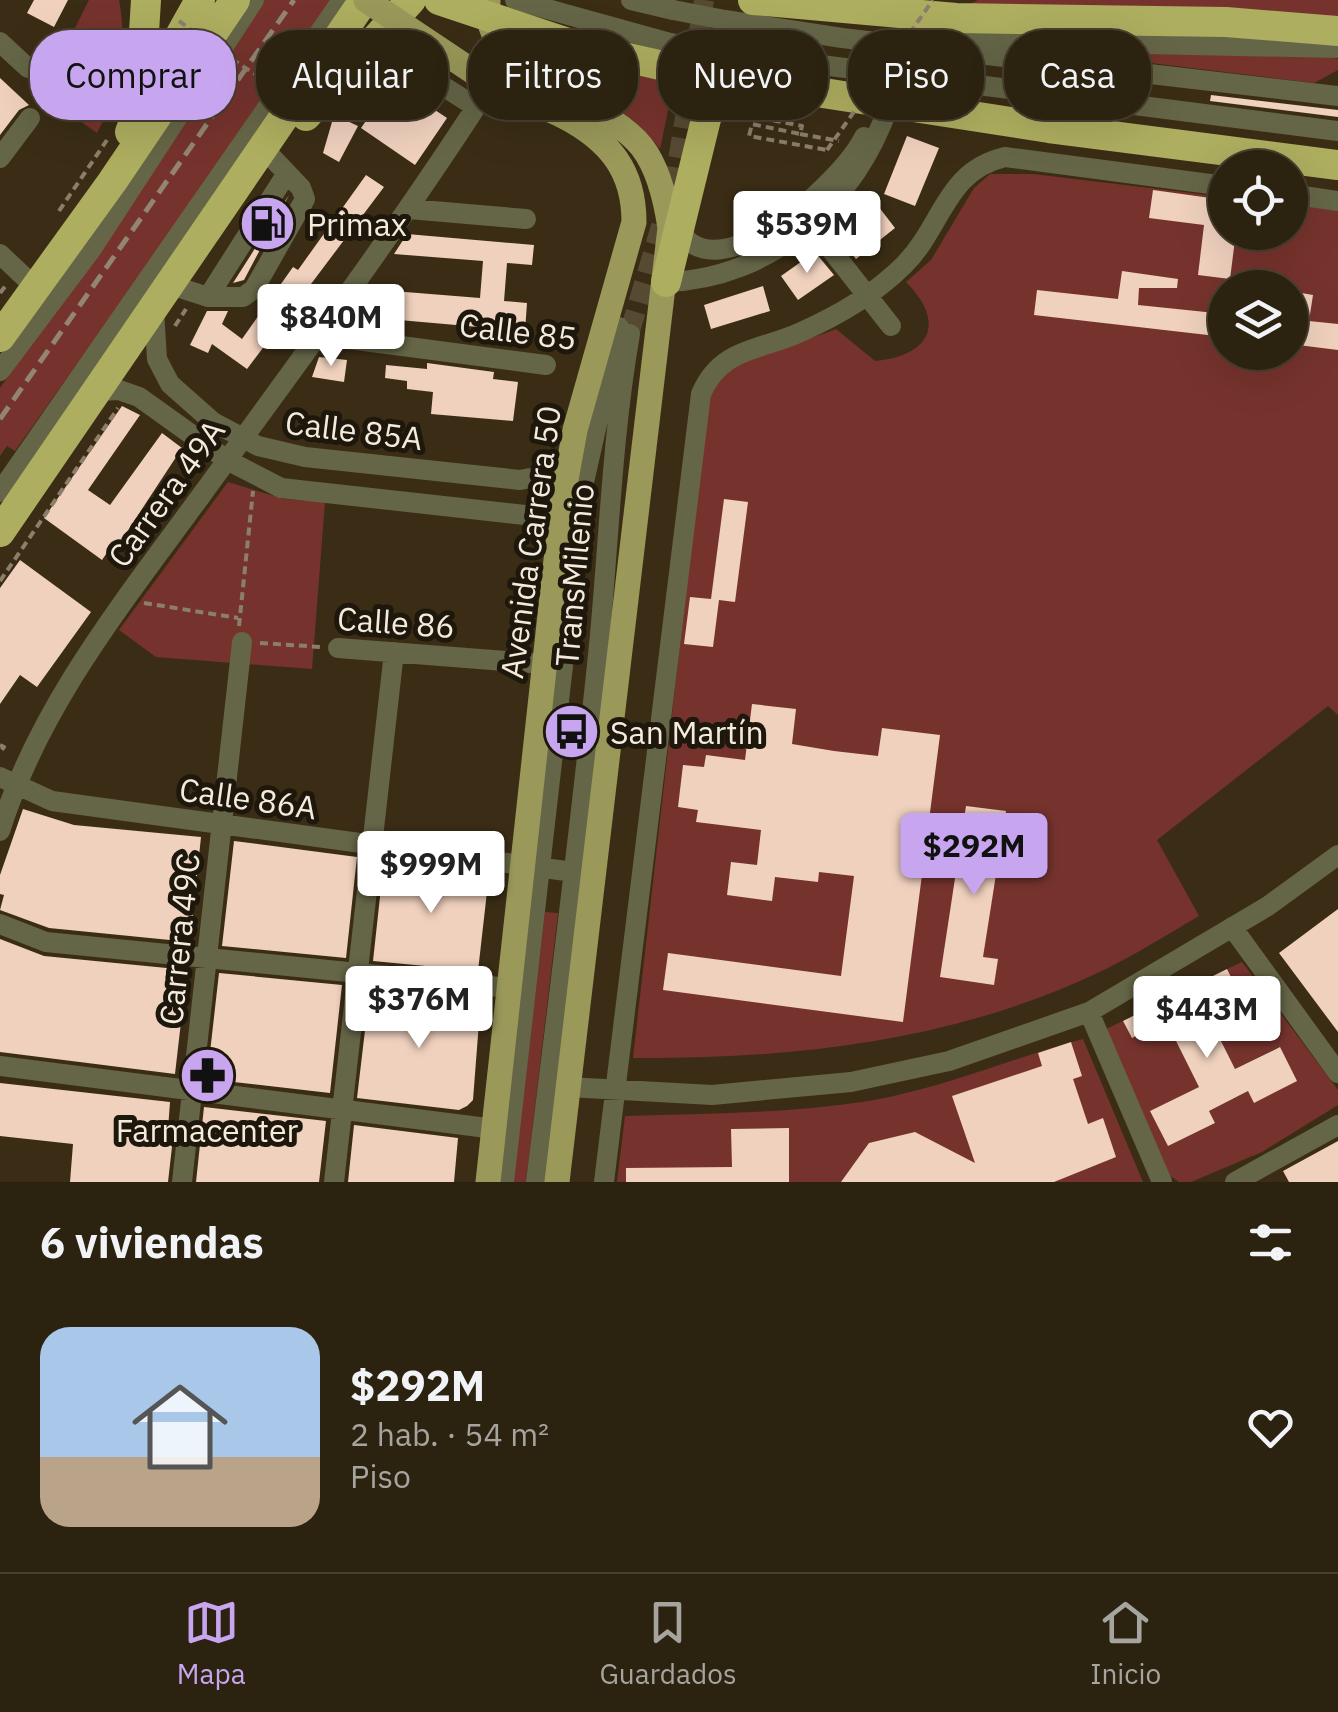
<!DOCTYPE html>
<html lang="es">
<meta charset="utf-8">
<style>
:root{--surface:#2c2210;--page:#382f1e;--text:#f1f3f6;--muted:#a6a49f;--line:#483f30;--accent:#c8a6ef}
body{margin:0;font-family:"IBM Plex Sans",sans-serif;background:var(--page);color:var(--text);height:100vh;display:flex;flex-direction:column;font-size:38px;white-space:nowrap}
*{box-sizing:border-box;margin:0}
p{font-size:32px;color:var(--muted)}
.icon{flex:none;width:55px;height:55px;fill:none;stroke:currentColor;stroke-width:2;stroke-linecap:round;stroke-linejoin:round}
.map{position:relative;height:1182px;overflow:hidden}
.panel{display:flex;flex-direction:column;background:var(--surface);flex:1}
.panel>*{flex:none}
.banner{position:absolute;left:30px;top:30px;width:1280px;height:90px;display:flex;gap:20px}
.tools{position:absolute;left:1208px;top:150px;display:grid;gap:20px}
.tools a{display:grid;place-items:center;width:100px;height:100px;border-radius:50%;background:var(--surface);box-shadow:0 10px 40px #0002,0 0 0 2px var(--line);font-size:50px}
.price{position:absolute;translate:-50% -85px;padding:0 22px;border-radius:10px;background:#fff;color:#222;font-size:32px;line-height:65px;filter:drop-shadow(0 2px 5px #0008)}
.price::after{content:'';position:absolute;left:50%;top:60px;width:30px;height:22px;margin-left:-15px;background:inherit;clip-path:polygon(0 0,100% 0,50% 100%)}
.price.on{background:var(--accent);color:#111}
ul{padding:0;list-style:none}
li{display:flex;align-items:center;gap:30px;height:250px;padding:0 40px}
li span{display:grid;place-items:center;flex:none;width:280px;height:200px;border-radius:30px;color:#555}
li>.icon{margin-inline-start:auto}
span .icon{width:120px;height:120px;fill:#fffc;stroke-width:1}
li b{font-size:42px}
h2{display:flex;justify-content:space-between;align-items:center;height:120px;padding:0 40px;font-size:42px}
.pill{padding:0 35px;border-radius:40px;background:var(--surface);box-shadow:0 10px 40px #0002,0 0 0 2px var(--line);font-size:35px;line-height:90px}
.pill.on{background:var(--accent);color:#111}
.menu{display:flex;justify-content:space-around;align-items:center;height:140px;border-top:2px solid var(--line);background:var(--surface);font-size:28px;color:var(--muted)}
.menu a{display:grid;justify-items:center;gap:5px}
.menu .on{color:var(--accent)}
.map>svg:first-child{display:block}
</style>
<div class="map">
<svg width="1338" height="1182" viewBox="0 0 1338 1182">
<rect width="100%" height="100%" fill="#3b2d15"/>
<path fill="#76332d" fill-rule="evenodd" d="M89 0H119C128 49 120 90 97 133L42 94Z
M263 0H336L15 451 7 446 0 456V388L95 255Z
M978 0H1338V17L966 6Z
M502 36 674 82 660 149C620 95 554 78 502 36Z
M1052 51 1312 54 1338 59V70L1314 83Z
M990 174H1033L1225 197V232H1290V204L1338 210V715L1328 706 1157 840 1199 916C1168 934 1138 953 1106 969 958 1041 796 1059 633 1058L709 390C722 360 803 343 836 329L875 361C930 356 947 323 906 282L931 260 974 188ZM1225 288H1290V352H1225Z
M228 482 284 499 325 502 312 669 156 657 119 630Z
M545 912 558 913 526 1182H513Z
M1242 962 1338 1090V1105L1262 1152 1191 1182H1179L1166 1173 1106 1029 1123 1021 1132 1038 1166 1021 1199 1087 1151 1111 1168 1146 1215 1123 1209 1111 1248 1091 1255 1102 1296 1081 1279 1047 1235 1069 1202 1003 1235 987 1227 969Z
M1083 1039 1143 1182H617L625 1116C711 1113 800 1114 885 1098 953 1084 1016 1057 1083 1039Z"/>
<path fill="#f0d1be" d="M34 0H68L54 27 27 13Z
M1011 72 1142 87 1141 92 1010 75Z
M0 78 29 105 19 110 0 135Z
M393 82 447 118 415 165 361 128Z
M1211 95 1338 110V117L1210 101Z
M334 115 358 126 339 162 323 153Z
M907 136 939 148 915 206 884 194Z
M366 175 384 187 247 369 212 344 208 353 190 345 207 311H228L222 324 242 339 293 267 298 270Z
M1153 190 1225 200V232H1236L1230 279 1198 275 1204 225 1149 218Z
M289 195 244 280 233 283Z
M875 202 895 228 856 259 836 234Z
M407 234 534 245 532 265 507 263 504 301 527 303 525 331 365 317 368 289 480 298 483 261 394 254Z
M815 252 834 275 798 300 781 276Z
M1122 271 1178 279 1177 288H1139L1138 305 1225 314V337L1034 315 1037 290 1118 299Z
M763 286 770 311 711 329 704 305Z
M1290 291 1313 295 1309 321 1338 324V350L1290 344Z
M319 357 347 360 344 382 312 377Z
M427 363 494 372 493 379 518 382 513 421 431 414 433 392 407 389V381L385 378 386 365 427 369Z
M122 406 140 415 88 490 110 505 162 433 182 448 119 544 115 541 102 560 44 518Z
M724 499 748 502 735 602 719 600 713 647 684 644 690 597 711 599Z
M20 560 91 612 37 687 20 675 0 704V588Z
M752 704 796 709 792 744 834 751 878 756 882 728 940 735 903 1022 663 990 668 953 841 976 854 876 819 872 818 882 775 877 772 901 727 895 731 862 757 865 761 830 696 822 698 810 678 807 683 765 704 767 706 755 745 760Z
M966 806 1006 811 983 957 998 959 994 985 940 977Z
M23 809 74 825 201 837 190 942 49 928 0 910 4 895 0 894V875Z
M234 841 357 857 346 958 222 946Z
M384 860 489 874 478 971 373 961Z
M1338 909V1032L1279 953Z
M0 939 44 956 187 970 175 1074 0 1052Z
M1227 969 1236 987 1202 1003 1235 1069 1280 1047 1297 1081 1254 1103 1248 1091 1209 1111 1215 1123 1168 1146 1150 1111 1199 1087 1166 1021 1132 1038 1123 1021Z
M219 973 342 985 330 1093 207 1079Z
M370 988 473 1004 480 1009 473 1100 467 1106 459 1110 357 1098Z
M1071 1042 1082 1076 1073 1079 1088 1124 1103 1118 1116 1157 1054 1182H841L869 1143 915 1132 975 1163 952 1096 1042 1066 1038 1053Z
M0 1083 170 1102 168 1129H174L168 1182H70L73 1144 0 1136Z
M204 1107 326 1121 319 1182H196Z
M354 1125 458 1138 454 1182H348Z
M789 1128V1182H626V1168L732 1167 731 1129Z
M1338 1141V1182H1289L1283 1171Z"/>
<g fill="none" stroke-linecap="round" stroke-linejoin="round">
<path stroke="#574a33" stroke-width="20" stroke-dasharray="20 10" stroke-linecap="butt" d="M261 219 276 228
M630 331 675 179 704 0"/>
<path stroke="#8b7f6c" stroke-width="4" stroke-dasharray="8 5" stroke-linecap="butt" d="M773 109 771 120 802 126 800 134 752 124 749 136 827 150
M800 134 839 141
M59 211 107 140
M0 293 7 284
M175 326 186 309
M0 581 118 408
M144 603 238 618
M239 626 253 491
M260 643 321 647
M0 745 4 747 0 752"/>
<path stroke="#656547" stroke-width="20" d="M515 0 666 42
M631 0 673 10
M725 20 842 38 1338 96
M950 40 1338 48
M0 42 28 68
M720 52 1338 131
M0 158 30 118
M1290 194 1338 201
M409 209 526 219
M803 214 891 326
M676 225C680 231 685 239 691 243 739 276 845 177 864 137
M0 254 36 288
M666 282C772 279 856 202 889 105
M171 285 208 297H243L254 289 305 199 301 188 264 149
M208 297 287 173
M154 311 157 359 170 384 213 422 258 446 305 457 520 480 567 471
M318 335 546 365
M0 371 91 250 254 0
M99 391 119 390 139 397 227 460 281 488 561 519
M0 492 342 0
M338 648 544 664
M0 777 52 801 588 874
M0 831C40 704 125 600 203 493 296 366 390 239 476 107L408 64
M0 924 46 942 509 988
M1232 927 1338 1073
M1089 1012 1162 1182
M0 1066 495 1129
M568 1087 712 1095 851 1082 949 1061 1089 1012 1268 906 1338 855
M182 1182 242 642
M334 1182 394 652
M504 1182 584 482 619 327
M536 1182C558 1003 581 824 599 645 609 541 612 437 630 334
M604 1182 701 394C721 347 760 351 801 332 837 316 876 293 904 265 943 226 945 171 1005 157L1225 186
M1235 1182 1338 1125"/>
<path stroke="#9a995a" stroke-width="25" d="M488 0C483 84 599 93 642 147 659 169 666 201 670 228L557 1182
M488 1182 563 496 575 430 634 222C634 171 610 141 565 117"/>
<path stroke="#aeae60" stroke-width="30" d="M753 0 956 18 1226 22 1338 31
M577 46 668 67
M714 76 1049 128 1338 165
M140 97 146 0
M306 116 411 0
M130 132 140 107 200 0
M666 282 707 115 727 96 758 85
M0 337 112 182 235 0
M0 532 364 0"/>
<path stroke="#928673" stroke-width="5" stroke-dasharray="15 8" stroke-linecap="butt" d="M0 419 294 0"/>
<path stroke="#8b7f6c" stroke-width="4" stroke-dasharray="8 5" stroke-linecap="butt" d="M179 21C230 58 283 100 346 112L363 98 383 61
M494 61 529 55
M581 68 643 87
M827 150 933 0"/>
<path stroke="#656547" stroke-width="20" d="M673 10 725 20
M666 42 720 52"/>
<path stroke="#9a995a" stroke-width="25" d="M366 0 484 79 565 117"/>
<path stroke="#aeae60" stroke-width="30" d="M439 0 577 46
M668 67 714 76"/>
</g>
<defs>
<symbol id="fuel-disc" viewBox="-11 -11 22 22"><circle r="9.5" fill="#c8a6ef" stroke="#1d170c"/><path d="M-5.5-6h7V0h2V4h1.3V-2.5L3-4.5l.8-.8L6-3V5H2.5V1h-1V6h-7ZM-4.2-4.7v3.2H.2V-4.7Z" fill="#111"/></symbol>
<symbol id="bus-disc" viewBox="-11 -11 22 22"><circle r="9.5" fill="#c8a6ef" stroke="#1d170c"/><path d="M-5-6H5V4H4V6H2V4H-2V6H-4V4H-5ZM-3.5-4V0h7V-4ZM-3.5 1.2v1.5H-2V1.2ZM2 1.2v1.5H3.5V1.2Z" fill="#111"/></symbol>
<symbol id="pharmacy-disc" viewBox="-11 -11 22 22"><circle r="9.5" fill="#c8a6ef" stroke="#1d170c"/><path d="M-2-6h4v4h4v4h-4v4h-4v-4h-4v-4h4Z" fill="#111"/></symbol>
</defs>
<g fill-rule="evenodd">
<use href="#fuel-disc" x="236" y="192" width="63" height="63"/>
<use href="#bus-disc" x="540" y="700" width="63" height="63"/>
<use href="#pharmacy-disc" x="176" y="1044" width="63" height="63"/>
</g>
<g text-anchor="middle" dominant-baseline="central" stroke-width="10" stroke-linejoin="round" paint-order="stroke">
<g font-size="32" fill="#f4ebdd" stroke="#1d170c" text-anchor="start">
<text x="307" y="224">Primax</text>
<text x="610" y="732">San Martín</text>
<text x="207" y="1130" text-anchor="middle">Farmacenter</text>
</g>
<g font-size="32" fill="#f4ebdd" stroke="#1d170c">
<text transform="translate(518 331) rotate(7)">Calle 85</text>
<text transform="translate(354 430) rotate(7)">Calle 85A</text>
<text transform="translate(166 493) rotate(-54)">Carrera 49A</text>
<text transform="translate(530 542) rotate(-82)">Avenida Carrera 50</text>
<text transform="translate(574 575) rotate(-85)">TransMilenio</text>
<text transform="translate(396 622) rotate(4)">Calle 86</text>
<text transform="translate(248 798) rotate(8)">Calle 86A</text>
<text transform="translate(179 939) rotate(-84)">Carrera 49C</text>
</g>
</g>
</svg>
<div class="tools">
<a><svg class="icon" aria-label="locate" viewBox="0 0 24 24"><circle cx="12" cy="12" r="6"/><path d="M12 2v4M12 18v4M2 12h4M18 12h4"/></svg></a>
<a><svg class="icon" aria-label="layers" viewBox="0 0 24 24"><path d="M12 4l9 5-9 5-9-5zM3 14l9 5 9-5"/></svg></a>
</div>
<b class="price" style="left:807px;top:276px">$539M</b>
<b class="price" style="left:331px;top:369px">$840M</b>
<b class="price on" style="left:974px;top:898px">$292M</b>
<b class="price" style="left:431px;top:916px">$999M</b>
<b class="price" style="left:419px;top:1051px">$376M</b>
<b class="price" style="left:1207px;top:1061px">$443M</b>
<div class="banner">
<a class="pill on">Comprar</a>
<a class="pill">Alquilar</a>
<a class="pill">Filtros</a>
<a class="pill">Nuevo</a>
<a class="pill">Piso</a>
<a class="pill">Casa</a>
</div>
</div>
<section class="panel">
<h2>6 viviendas<svg class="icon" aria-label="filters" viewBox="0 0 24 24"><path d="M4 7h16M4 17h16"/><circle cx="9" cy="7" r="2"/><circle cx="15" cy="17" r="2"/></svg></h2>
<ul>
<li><span style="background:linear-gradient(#a9c7e8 65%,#b9a48a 0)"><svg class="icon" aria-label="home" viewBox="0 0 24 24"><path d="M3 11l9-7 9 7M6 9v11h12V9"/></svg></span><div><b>$292M</b><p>2 hab. · 54 m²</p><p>Piso</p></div><svg class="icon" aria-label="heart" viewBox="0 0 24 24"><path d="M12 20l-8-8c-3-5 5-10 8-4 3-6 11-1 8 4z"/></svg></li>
</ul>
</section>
<nav class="menu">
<a class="on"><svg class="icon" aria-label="map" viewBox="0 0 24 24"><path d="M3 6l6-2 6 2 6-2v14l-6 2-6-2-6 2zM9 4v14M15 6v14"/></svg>Mapa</a>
<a><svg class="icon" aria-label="saved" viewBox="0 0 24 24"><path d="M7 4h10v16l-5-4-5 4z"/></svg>Guardados</a>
<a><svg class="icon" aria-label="home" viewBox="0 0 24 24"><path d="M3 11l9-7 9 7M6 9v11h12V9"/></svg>Inicio</a>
</nav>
